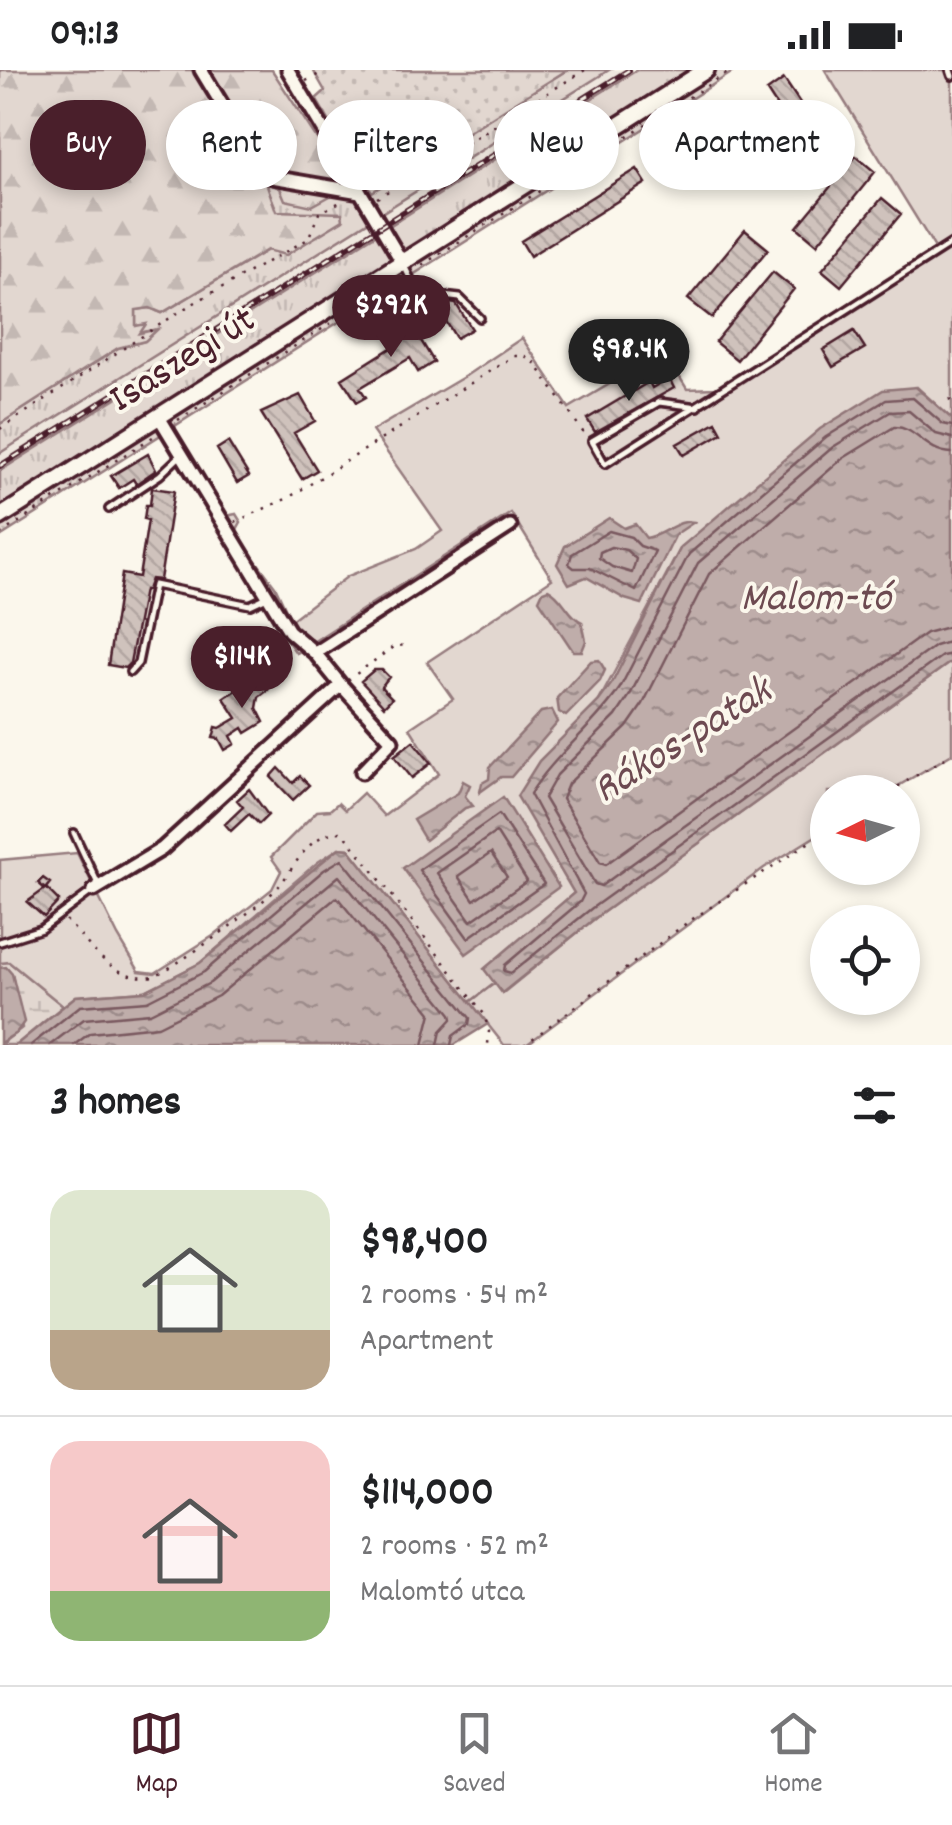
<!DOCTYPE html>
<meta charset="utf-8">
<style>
:root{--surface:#fff;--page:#f6f6f6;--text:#202124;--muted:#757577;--line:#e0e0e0;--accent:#4a1f2b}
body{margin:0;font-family:Dekko,sans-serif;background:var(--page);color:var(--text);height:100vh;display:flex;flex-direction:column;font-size:38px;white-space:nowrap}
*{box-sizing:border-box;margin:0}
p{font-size:32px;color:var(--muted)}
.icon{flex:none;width:55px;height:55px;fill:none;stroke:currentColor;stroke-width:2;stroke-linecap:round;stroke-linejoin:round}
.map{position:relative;height:975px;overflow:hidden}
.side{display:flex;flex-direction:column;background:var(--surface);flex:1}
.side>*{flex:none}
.banner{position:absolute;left:30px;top:30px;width:892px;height:90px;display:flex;gap:20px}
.needle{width:65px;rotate:265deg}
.controls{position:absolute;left:810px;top:705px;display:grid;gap:20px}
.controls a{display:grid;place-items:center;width:110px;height:110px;border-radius:50%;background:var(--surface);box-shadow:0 5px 15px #0003;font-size:50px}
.price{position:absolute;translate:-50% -85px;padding:0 22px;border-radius:35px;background:var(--accent);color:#fff;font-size:32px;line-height:65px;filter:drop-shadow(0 2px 5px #0008)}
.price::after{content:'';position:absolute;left:50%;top:60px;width:30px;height:22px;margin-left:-15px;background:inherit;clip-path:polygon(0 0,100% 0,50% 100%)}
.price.current{background:#222;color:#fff}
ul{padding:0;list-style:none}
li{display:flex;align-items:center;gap:30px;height:250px;padding:0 50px}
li+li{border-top:2px solid var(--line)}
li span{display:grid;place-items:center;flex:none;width:280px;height:200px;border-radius:30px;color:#555}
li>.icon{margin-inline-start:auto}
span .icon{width:120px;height:120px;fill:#fffc;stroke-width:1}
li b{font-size:42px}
h2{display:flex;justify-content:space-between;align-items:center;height:120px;padding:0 50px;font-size:42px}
.pill{padding:0 35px;border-radius:45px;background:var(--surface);box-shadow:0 5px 15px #0003;font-size:35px;line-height:90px}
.pill.current{background:var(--accent);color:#fff}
.status{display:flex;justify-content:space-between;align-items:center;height:70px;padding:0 50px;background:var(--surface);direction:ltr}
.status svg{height:28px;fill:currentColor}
.dock{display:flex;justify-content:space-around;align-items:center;height:140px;border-top:2px solid var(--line);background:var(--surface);font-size:28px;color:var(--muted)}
.dock a{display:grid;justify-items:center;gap:5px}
.dock .current{color:var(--accent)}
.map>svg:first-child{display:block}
</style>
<div class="status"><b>09:13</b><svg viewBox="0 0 49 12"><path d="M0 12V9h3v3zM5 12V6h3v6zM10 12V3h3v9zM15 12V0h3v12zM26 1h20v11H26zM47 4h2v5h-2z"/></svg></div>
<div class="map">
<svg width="952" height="975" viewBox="0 0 952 975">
<defs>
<pattern id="grass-tufts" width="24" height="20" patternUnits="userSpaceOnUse" patternTransform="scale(2.5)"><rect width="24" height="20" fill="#e2d7d0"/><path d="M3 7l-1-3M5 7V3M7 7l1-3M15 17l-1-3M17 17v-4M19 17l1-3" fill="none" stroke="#c3b8b3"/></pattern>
<pattern id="forest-firs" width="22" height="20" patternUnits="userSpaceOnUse" patternTransform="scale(2.5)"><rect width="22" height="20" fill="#e2d7d0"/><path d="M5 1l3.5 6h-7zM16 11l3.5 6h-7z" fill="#c3b8b3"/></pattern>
<pattern id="wetland-marsh" width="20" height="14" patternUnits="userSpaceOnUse" patternTransform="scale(2.5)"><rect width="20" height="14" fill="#e2d7d0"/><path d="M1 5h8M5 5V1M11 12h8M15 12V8" fill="none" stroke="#c3b8b3"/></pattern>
<pattern id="park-dots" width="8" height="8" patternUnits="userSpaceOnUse" patternTransform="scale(2.5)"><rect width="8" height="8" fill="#e2d7d0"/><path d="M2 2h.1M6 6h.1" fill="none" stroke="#c3b8b3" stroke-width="1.8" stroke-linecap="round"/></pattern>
<pattern id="water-ripples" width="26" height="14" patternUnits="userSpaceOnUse" patternTransform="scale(2.5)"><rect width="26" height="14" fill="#bfadaa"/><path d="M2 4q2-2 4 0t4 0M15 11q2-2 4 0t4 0" fill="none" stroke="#9d8c8b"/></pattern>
<pattern id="building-back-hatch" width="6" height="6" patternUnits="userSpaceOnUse" patternTransform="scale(2.5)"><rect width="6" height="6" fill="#cfc2bc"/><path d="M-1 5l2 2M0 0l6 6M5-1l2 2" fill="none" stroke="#b3a6a2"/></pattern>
</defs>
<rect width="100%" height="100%" fill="#fbf7ec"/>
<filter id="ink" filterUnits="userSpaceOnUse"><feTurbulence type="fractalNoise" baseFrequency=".01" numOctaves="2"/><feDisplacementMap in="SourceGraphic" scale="20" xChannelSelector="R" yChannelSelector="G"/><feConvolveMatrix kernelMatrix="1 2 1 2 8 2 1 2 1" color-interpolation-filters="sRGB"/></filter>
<g filter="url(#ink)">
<path fill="#eee7de" d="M609 0H637L0 401V383Z"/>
<path fill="url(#grass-tufts)" stroke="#967b7e" stroke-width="2.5" d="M567 0H609L0 383V354L118 278 145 271 155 260 138 263 144 255 136 256V240L150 238 162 243 268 180 286 185 342 150 277 141 265 112 280 118 347 116 296 41 316 29 372 121Z
M637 0H736L0 467V401Z"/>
<path fill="url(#forest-firs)" stroke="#967b7e" stroke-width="2.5" d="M0 0H272L348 116 312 136 285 130 280 118 266 112 276 141 342 143 343 150 286 185 267 180 162 243 150 238 136 240V256L146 254 140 263 158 259 145 271 118 278 0 354Z"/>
<path fill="url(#wetland-marsh)" stroke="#967b7e" stroke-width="2.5" d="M9 892 63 936 16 975H0L22 958 12 904 6 898H0V893Z"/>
<path fill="url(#park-dots)" stroke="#967b7e" stroke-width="2.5" d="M313 0H567L372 122 316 29 325 21Z"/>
<path fill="#e2d7d0" stroke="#967b7e" stroke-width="2.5" d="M825 0H952V349L917 317 681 477 599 631 574 823 485 900 503 923 598 846 952 591V684L888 722H828L827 759 764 798 526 975H504L349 779 339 778 318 792 200 893 145 921 76 926 63 936 9 892 0 893V790L77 783 118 866 139 901 155 903 213 866 272 819 281 801 271 787 317 741 330 740 338 733 345 740 363 723 384 746 439 704 410 658 453 629 427 592 552 509 511 443 296 583 273 550 163 363 175 354 176 363 224 443 226 446 236 444 241 452 235 463 275 516 291 550 348 506 416 479 442 461 372 361 467 305 522 268 569 338 664 282 687 319 717 318 935 178Z"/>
<path fill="url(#water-ripples)" stroke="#907477" stroke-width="2.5" d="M916 317 952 349V591L598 846 502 923 484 899 574 823 517 726 539 691 599 631 612 613 681 477 820 359 883 320Z
M609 448 624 458 635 454 646 468C663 466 679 448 694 452L676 464 642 534 625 529 586 507 569 514 557 494 565 476Z
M548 519C563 526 568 546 582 552L586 571 582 581H573L539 530 543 521Z
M599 590 605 600 600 611 566 646 559 642 557 628 591 591Z
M552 640 558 652 511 707H501L480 722 482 713 489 709 490 697 541 642Z
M463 711 470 715 465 726 473 736 465 738 425 770 413 750 458 723Z
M503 727 559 817 466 884 403 798Z
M339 778 349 779 488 954 454 975H16L76 926 145 921 200 893Z
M6 897 12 904 24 952 16 963 0 973V898Z"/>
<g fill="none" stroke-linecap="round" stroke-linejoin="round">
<path stroke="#79585e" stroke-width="2.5" d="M952 356 943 354 913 328 886 330 826 367 689 484 620 618C594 657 555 684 530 724L584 824 580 832 505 895 504 901 511 903 592 838 942 586 952 584
M952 368 936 364 909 341 890 342 833 377 698 493 630 625 616 646 557 705 544 728 595 814 601 816 935 576 952 571
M952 383C925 382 915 356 894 357L842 389 709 504 643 634 627 657 568 714 562 729 600 792 606 794 926 563 952 556
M609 461 631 467 640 476 655 481 636 521 590 498H574L569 494 572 484Z
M611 477 626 480 636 489 632 503 612 497 599 488 600 482Z
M499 744 544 814 468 868 419 800Z
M496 762 527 811 471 851 437 803Z
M491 783 507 807 474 830 458 806Z
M31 975 80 936 147 931 204 902 324 800 342 789 470 948 469 954 453 966 451 975
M50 975 84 949 150 943 210 913 339 806 451 944 452 949 441 961 438 975
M74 975 90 963 158 956 218 926 337 827 431 943 423 975"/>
<path stroke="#907477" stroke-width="2.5" d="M470 932 495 913"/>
</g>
<path fill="url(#building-back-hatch)" stroke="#4a1f2b" stroke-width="2.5" d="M784 9 816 57 798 69 767 21Z
M856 86 875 102 817 174 797 157Z
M637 99 646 113 530 186 521 171Z
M882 128 901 144 841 216 822 200Z
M745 160 768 179 712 248 688 229Z
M773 202 794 219 737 290 715 272Z
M450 233 456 234 472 259 456 268 439 240Z
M408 249 434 292 418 302 410 288 360 318 366 327 357 332 342 309 402 271 394 257Z
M854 261 865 278 833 297 823 280Z
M669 308 674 318 595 362 587 349 649 312 652 318Z
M300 325 315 351 294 363 317 400 302 409 261 343Z
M716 352 722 363 684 385 677 374Z
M228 372 249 406 237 413 217 379Z
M148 384 156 400 136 414 133 409 119 418 111 406Z
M152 418 174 421 160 510 151 509 147 520H144L130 593 125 598 108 595 122 504 139 507 148 450 144 449 146 435H150Z
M374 600H382L389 607 381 617 392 628 384 636 361 611Z
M258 605 268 620 259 627 257 638 264 652 246 663 243 658 231 666 235 674 225 680 219 669 213 668 216 657 220 658 237 648 224 628Z
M413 671 431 693 412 708 394 686Z
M279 698 293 713 300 706 309 715 293 730 271 707Z
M249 719 268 745 259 754 249 744 231 761 225 754 243 737 237 730Z
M43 808 50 813 46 818 59 831 44 847 27 832 45 819 38 813Z"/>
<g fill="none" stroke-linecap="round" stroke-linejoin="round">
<defs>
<path id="lane" d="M950 0 952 6
M417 223 460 228 480 248
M387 254 417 223 403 193
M698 337 659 332 592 371 605 394 952 173
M109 439 160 405 181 385
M130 602 138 593 154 515 250 535 267 527
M74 763 98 814
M0 872 41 859 92 821"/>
<path id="street" d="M201 0 258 94 272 107 360 122
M288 0 402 192
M159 347 289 561 315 583
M341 615 392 671 362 702
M94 820 162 779 341 615 315 583 510 456"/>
<path id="secondary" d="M0 447 706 0"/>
</defs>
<use href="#lane" stroke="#4a1f2b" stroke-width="12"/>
<use href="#street" stroke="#4a1f2b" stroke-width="19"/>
<use href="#secondary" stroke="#4a1f2b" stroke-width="22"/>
<path stroke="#4a1f2b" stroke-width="2.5" stroke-dasharray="2.5 8" stroke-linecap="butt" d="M306 11 327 0
M377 128 585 0
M422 195 732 0
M949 329 952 331
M178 350 382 221
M0 359 187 237 308 169 319 143 344 130
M235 452 288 428 514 286H525L534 292 588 369
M0 464 159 363
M348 610 393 577 410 574
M889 722 952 684
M66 850C85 870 103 897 130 905 137 907 146 907 153 906 171 901 266 832 279 816 296 795 309 763 340 762L346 766 484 944 489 961 488 975
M524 975 688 852 828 760"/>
<use href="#lane" stroke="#fbf7ec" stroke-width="5"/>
<use href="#street" stroke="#fbf7ec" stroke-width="11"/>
<use href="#secondary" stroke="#fbf7ec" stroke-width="15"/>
<defs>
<path id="rail" d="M0 396 629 0"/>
</defs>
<use href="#rail" stroke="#4a1f2b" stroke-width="6"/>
<use href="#rail" stroke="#fbf7ec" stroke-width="2.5" stroke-dasharray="8" stroke-linecap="butt"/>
</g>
</g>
<g text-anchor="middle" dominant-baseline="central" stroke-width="8" stroke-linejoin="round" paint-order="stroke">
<g font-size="40" fill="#4a1f2b" stroke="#fbf7ec">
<text transform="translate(184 292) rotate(-32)">Isaszegi út</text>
</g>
<g font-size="42" font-style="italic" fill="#6d4a51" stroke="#fbf7ec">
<text x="816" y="531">Malom-tó</text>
<text transform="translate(684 673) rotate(-32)">Rákos-patak</text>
</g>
</g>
</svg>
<div class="controls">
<a><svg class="needle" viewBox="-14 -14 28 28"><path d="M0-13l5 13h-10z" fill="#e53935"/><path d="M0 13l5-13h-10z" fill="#757577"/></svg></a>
<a><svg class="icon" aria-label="locate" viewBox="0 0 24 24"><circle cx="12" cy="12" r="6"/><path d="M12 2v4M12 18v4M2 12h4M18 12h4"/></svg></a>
</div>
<b class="price" style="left:391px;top:290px">$292K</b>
<b class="price current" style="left:629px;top:334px">$98.4K</b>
<b class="price" style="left:242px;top:641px">$114K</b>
<div class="banner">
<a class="pill current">Buy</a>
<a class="pill">Rent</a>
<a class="pill">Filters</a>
<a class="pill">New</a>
<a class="pill">Apartment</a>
</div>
</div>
<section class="side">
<h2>3 homes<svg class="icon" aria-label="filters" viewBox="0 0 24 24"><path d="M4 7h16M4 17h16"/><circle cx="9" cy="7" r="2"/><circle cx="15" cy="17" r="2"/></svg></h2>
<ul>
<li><span style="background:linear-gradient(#dfe7d0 70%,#b9a48a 0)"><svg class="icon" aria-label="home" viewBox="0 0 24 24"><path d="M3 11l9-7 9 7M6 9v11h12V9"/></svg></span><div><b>$98,400</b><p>2 rooms · 54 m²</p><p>Apartment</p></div></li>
<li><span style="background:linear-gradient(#f6c9c9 75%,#8fb573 0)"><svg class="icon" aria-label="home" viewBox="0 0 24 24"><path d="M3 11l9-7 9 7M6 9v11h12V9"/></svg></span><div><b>$114,000</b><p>2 rooms · 52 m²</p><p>Malomtó utca</p></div></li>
</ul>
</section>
<nav class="dock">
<a class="current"><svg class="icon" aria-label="map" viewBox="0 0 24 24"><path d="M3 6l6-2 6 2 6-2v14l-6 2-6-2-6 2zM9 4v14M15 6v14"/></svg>Map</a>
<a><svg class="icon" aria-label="saved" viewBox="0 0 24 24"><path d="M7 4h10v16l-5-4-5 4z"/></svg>Saved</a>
<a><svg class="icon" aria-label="home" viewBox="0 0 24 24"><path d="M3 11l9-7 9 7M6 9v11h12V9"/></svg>Home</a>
</nav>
